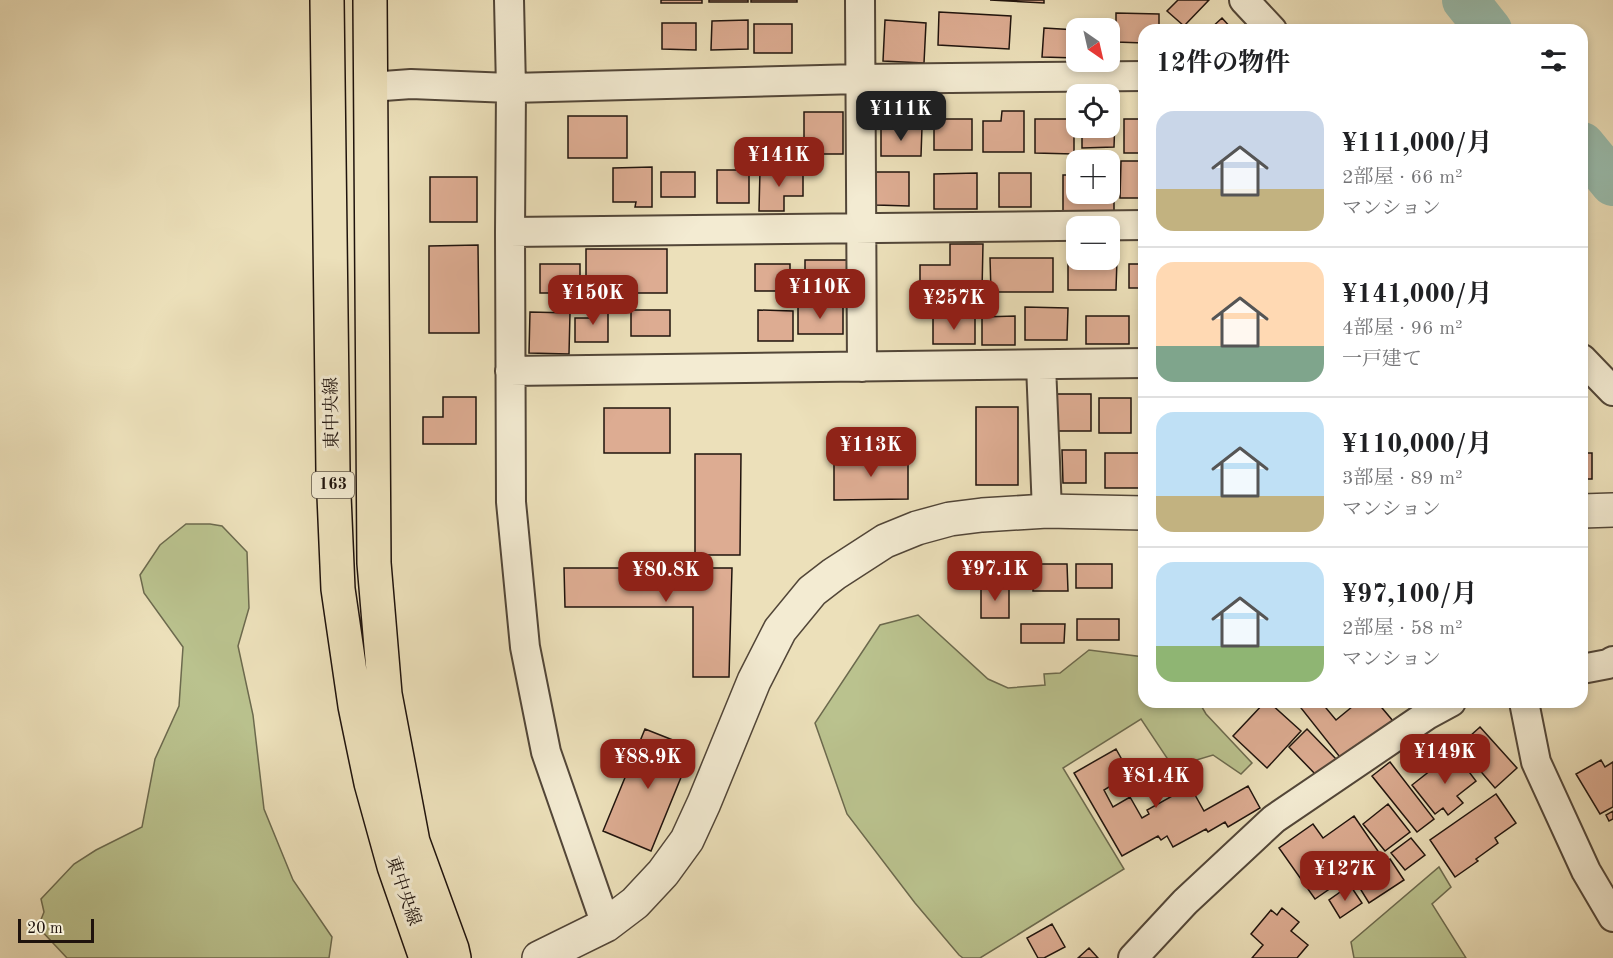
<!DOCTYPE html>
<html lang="ja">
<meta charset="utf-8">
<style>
:root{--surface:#fff;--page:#f6f6f6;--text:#202124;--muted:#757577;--line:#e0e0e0;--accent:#8f2418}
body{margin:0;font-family:"Old Standard TT","Noto Serif JP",serif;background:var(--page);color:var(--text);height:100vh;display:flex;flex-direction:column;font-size:22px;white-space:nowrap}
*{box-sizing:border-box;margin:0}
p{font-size:20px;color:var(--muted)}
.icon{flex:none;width:33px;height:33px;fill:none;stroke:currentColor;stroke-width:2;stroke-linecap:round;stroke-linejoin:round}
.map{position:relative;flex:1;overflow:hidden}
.side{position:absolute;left:1138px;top:24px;width:450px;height:684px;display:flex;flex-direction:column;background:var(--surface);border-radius:18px;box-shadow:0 3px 9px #0003}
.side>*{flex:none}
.needle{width:39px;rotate:146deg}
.buttons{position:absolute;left:1066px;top:18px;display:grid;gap:12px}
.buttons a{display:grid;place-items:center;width:54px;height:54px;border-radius:12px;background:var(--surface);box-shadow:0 3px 9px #0003;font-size:30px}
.scale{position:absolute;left:18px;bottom:15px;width:76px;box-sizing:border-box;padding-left:6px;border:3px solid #1f130d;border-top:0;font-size:16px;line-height:21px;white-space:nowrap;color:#1f130d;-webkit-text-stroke:4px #f3ebd2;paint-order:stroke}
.price{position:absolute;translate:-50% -51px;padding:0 14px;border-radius:12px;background:var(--accent);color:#fff;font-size:20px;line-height:39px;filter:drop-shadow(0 2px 3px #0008)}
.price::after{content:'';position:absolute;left:50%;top:36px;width:18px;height:14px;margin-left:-9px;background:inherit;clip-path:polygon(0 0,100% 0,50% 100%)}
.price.current{background:#222;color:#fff}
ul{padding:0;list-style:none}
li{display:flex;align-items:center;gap:18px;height:150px;padding:0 18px}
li+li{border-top:2px solid var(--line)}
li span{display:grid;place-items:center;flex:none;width:168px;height:120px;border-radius:18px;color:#555}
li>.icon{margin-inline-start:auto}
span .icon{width:72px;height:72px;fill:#fffc;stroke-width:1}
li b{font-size:26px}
h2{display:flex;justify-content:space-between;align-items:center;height:72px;padding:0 18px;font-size:26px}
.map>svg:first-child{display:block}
</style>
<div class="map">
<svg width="1613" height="958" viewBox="0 0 1613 958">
<rect width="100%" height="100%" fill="#ece0ba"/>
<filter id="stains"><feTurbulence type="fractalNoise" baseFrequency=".00333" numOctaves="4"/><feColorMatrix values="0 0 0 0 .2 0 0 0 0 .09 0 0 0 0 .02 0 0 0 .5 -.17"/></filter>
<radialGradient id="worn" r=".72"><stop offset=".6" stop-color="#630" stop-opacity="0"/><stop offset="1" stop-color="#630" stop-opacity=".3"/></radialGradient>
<path fill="#bac28e" stroke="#6c6a4e" stroke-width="1.5" d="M186 524H210L222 526 247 552 249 608 238 646 253 715 264 809 293 880 332 937 329 958H67L38 927 44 912 41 899 74 864 96 850 142 827 155 759 179 706 183 647 144 593 140 575 160 545Z
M918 615 988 679 1008 688 1045 685 1044 674 1060 673 1089 650 1144 657V702H1199L1206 714 1252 763 1241 774 1213 755 1173 767 1141 719 1063 768 1124 869 980 958H963L959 955 915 903 847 814 815 723 880 625Z
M1439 867 1451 887 1432 904 1466 958H1354L1351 942Z"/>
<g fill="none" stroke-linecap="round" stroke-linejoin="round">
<path stroke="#99bdae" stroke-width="46" d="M1465 0 1489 30
M1582 145 1613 183"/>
</g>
<path fill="#ddac92" stroke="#1f130d" stroke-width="1.5" d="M661 0H702V3H661Z
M709 0H748V2H709Z
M751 0H797V2H751Z
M990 0H1044V3Z
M1178 0H1209L1184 26 1167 11Z
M939 12 1011 16 1009 49 938 45Z
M1116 13 1159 14V30H1144V43L1116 42Z
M1222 18 1233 30H1209Z
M748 20V49L711 50 712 21Z
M885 20 926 23 924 63 883 61Z
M662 23H696V50L662 49Z
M754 24H792V53H754Z
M1044 28 1077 30V58L1042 57Z
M1002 111H1024V152H983V121H1001Z
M804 112H843V154H804Z
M568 116H627V158H568Z
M1110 117H1115L1114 147 1082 148V128H1110Z
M934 119H972V150H934Z
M1035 119H1074V154L1035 153Z
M1124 119H1144V153H1124Z
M922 127 921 156H881V128Z
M1121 161H1144V198H1120Z
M652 167V207H635L636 202H613V168Z
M717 170H749V203H717Z
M760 170H803V196H784V211H759Z
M661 172H695V197H661Z
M876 172H909V206L876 205Z
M977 173V209H934V174Z
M999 173H1031V207H999Z
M1063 175H1077V194H1110V175H1114V212H1063Z
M430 177H477V222H430Z
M950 244H983L982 291H920V265H950Z
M478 245 479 333H429V246Z
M586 249H667V293H586Z
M990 258H1053V292H991Z
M1068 259H1117L1116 290H1068Z
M805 260H848V292H805Z
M540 264H580V293H540Z
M755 264H790V291H755Z
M1129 264H1144V288H1129Z
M590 307H608V342H575V318H590Z
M798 307H843V334H798Z
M1025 307 1068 308 1067 340H1025Z
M631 310H670V336H631Z
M758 310 793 311V341H758Z
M530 312 570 313 569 354 529 353Z
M1015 316V345H982V317Z
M1086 316H1129V344H1086Z
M933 318H975V344H933Z
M1057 394H1091V431H1057Z
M443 397H476V444H423V417H443Z
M1099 398H1131V433H1099Z
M976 407H1018V485H976Z
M604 408H670V453H604Z
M1062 450H1086V483H1063Z
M1105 453H1144V488H1105Z
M1582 453H1592V479H1582Z
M695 454H741L740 555H695Z
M908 455V499L834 500V456Z
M1033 564H1067L1068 591H1033Z
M1076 564H1112V588H1076Z
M564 568H732L729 677H693V607H565Z
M981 586H1009V618H981Z
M1077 619H1119V640H1077Z
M1021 624H1065L1064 643H1021Z
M1140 624H1144V644H1140Z
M1265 702H1269L1301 731 1267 768 1233 736Z
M1309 702H1321L1336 720 1358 702H1377L1393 721 1343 761 1301 708Z
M1480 727 1517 768 1495 788 1459 746Z
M645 729 693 748 651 851 603 831Z
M1307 729 1337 760 1319 778 1289 747Z
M1116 749 1130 774 1104 790 1113 807 1130 797 1142 818 1149 814 1147 810 1190 786 1204 811 1248 786 1260 808 1228 827 1225 822 1208 832 1206 829 1173 847 1167 836 1161 840 1158 836 1122 856 1074 773Z
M1454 752 1476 781 1457 796 1463 803 1448 815 1443 808 1435 814 1412 785Z
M1601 760 1605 767 1613 762V807L1600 814 1576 774Z
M1390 762 1434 819 1417 832 1372 776Z
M1496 794 1516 823 1495 838 1498 843 1476 859 1478 861 1455 877 1430 840Z
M1388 804 1410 832 1385 851 1363 824Z
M1613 811V819L1609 821 1606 815Z
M1354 816 1380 854 1315 899 1279 848 1313 824 1323 838Z
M1411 838 1425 855 1405 870 1391 853Z
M1390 859 1404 880 1369 903 1356 882Z
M1350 885 1362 903 1340 918 1329 900Z
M1282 908 1299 922 1291 931 1308 945 1297 958H1252L1263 945 1251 934 1271 910 1277 915Z
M1052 924 1065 947 1044 958H1038L1027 938Z
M1089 948 1098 958H1078Z"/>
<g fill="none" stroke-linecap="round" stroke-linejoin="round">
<defs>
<path id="minor" d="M509 0 511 88 510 232 511 502 525 647 546 752 606 925
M860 0 862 367
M1244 0 1272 30
M370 87 411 84 511 88 860 79 1144 76
M510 232 1144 225
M1582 359 1613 391
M1041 365 1047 511
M510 371 1144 363
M1582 669 1608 664 1613 661
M1524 702 1536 762 1586 871 1613 917
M1133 958 1185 902 1274 819 1427 715 1451 702"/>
<path id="tertiary" d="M1582 511 1613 510
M539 958 606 925 635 903 663 873 687 840 704 803 754 681 780 630 812 591 834 574 885 541 917 528 950 519 982 515 1047 511 1144 513"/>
<path id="trunk" d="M327 0 333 472 338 589 355 706 371 783 394 866 426 958
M370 0 374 563 385 694 413 842 452 949 454 958"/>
</defs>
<use href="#minor" stroke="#524638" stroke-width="32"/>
<use href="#tertiary" stroke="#524638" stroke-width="36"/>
<use href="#trunk" stroke="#1f130d" stroke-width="36"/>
<use href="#minor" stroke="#f3ebd2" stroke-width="28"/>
<use href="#tertiary" stroke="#f3ebd2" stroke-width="33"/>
<use href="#trunk" stroke="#ece0ba" stroke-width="33"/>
</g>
<g text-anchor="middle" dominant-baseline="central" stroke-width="6" stroke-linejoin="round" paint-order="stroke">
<rect fill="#f3ebd2" stroke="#5f5448" stroke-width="1.5" x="312" y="472" width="42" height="26" rx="4.5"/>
<g font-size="16" font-weight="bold" fill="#1f130d">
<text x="333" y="485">163</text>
</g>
<g font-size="18" fill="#1f130d" stroke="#f3ebd2">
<text transform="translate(332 413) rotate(-91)">東中央線</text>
<text transform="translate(403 891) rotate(71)">東中央線</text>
</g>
</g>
<rect width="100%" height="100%" filter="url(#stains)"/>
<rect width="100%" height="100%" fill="url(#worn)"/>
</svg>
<div class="buttons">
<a><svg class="needle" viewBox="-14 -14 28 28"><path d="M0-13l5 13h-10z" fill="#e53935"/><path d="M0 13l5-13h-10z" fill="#757577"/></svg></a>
<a><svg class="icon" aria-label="locate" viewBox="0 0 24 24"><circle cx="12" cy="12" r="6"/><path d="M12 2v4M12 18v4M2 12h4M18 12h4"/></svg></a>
<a>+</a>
<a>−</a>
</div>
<div class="scale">20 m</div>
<b class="price current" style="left:901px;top:142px">¥111K</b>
<b class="price" style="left:779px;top:188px">¥141K</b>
<b class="price" style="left:820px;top:320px">¥110K</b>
<b class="price" style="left:593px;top:326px">¥150K</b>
<b class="price" style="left:954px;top:331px">¥257K</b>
<b class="price" style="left:871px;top:478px">¥113K</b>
<b class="price" style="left:995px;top:602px">¥97.1K</b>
<b class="price" style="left:666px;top:603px">¥80.8K</b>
<b class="price" style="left:1445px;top:785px">¥149K</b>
<b class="price" style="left:648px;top:790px">¥88.9K</b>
<b class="price" style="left:1156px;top:809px">¥81.4K</b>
<b class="price" style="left:1345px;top:902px">¥127K</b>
<section class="side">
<h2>12件の物件<svg class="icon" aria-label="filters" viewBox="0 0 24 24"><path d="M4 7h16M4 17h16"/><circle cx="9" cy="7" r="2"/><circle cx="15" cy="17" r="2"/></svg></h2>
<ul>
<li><span style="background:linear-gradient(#c9d6e8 65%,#c2b280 0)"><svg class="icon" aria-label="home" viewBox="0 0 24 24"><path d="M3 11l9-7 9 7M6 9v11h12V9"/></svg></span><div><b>¥111,000/月</b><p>2部屋 · 66 m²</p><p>マンション</p></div></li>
<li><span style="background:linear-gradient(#ffd9b3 70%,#7fa58c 0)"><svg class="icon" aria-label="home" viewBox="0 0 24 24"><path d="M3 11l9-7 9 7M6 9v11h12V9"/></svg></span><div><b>¥141,000/月</b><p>4部屋 · 96 m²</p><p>一戸建て</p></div></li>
<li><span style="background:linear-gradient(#bfe0f5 70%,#c2b280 0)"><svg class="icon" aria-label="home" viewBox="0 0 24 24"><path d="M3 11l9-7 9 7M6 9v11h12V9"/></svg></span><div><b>¥110,000/月</b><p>3部屋 · 89 m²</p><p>マンション</p></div></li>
<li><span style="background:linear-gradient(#bfe0f5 70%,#8fb573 0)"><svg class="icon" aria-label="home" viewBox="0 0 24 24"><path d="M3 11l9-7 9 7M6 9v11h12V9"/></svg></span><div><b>¥97,100/月</b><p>2部屋 · 58 m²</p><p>マンション</p></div></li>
</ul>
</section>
</div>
